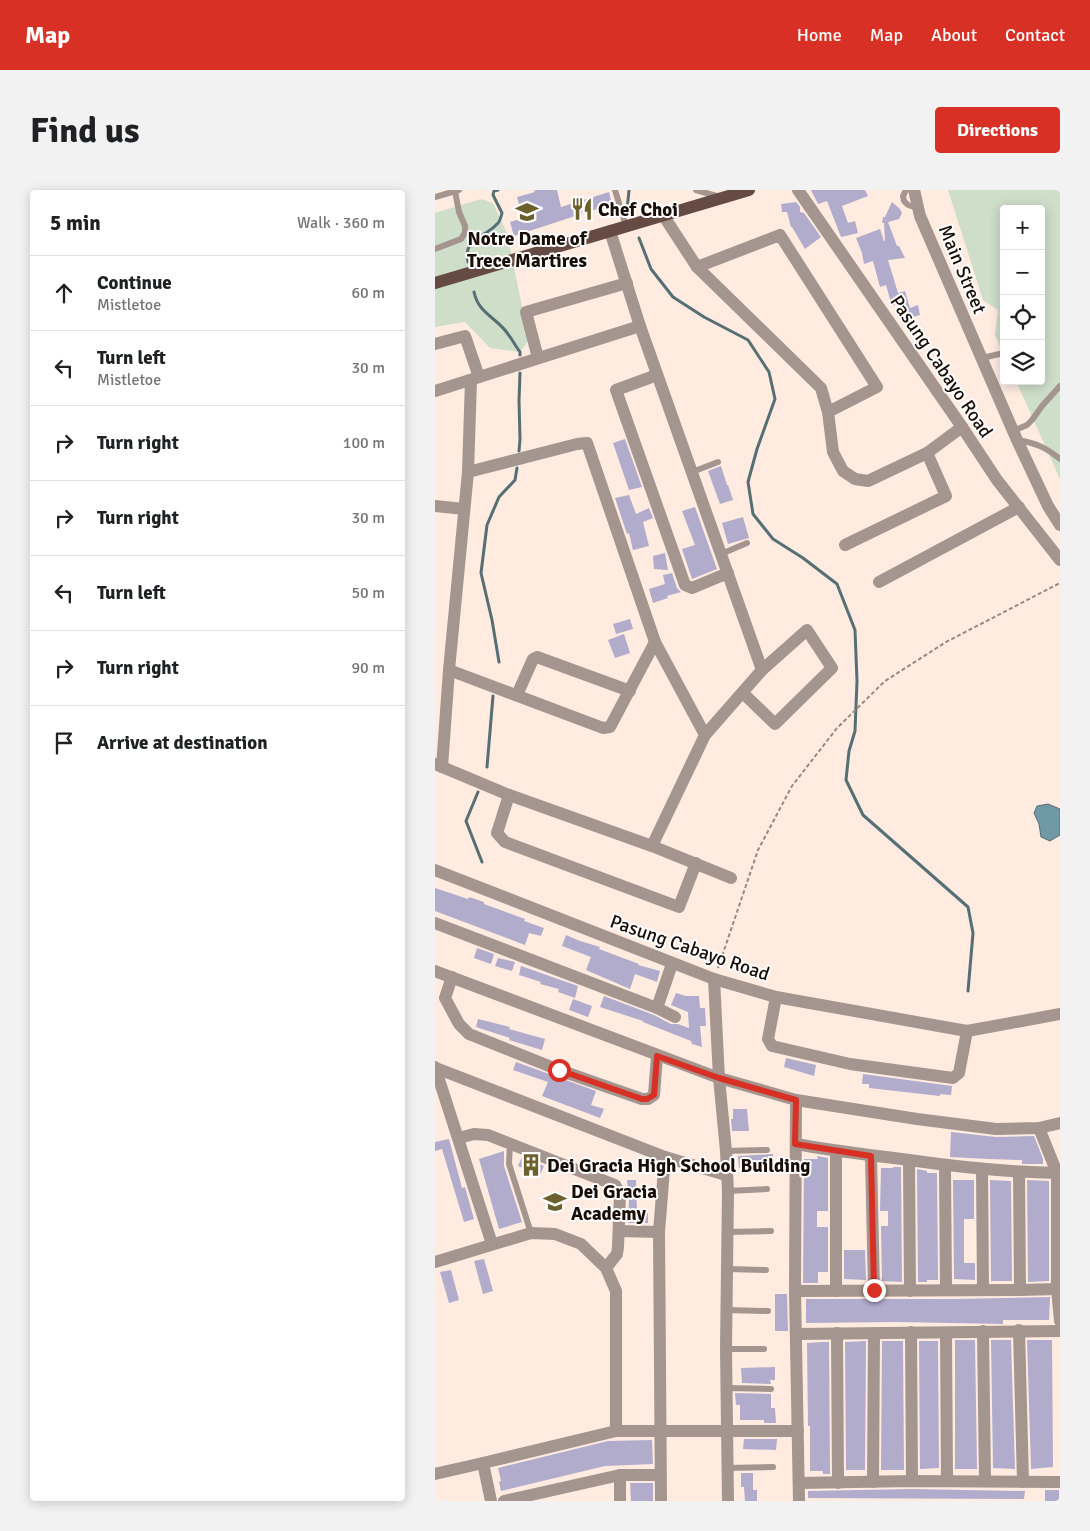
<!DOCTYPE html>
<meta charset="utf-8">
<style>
:root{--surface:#fff;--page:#f2f2f2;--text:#202124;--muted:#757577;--line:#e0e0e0;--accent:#d93025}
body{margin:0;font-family:Signika,sans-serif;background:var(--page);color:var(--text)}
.controls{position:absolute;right:15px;top:15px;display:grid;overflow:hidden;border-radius:5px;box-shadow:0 2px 12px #0003}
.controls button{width:45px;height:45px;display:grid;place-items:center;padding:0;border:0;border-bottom:1px solid var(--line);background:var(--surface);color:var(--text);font:25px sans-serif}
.stop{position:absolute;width:15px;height:15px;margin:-11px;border:4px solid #d93025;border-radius:50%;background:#fff}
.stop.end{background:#d93025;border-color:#fff;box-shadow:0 1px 5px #0008}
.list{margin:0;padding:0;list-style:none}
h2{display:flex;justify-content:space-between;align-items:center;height:65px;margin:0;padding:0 20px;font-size:21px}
h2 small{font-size:16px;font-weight:400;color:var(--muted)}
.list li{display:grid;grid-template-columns:32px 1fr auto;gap:15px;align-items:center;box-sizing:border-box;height:75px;padding:0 20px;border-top:1px solid var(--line)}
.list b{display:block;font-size:19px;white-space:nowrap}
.list p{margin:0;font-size:16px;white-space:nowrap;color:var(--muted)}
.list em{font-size:16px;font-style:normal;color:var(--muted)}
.icon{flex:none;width:28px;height:28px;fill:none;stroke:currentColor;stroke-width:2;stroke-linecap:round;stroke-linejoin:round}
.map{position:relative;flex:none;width:625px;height:1311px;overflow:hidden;border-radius:5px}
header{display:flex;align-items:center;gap:30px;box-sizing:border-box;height:70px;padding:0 25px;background:var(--accent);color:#fff}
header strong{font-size:24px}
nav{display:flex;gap:28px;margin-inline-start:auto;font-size:18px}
.intro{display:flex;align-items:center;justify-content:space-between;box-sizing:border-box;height:120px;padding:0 30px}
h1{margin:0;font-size:35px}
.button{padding:12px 22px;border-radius:5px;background:var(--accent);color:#fff;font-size:18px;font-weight:700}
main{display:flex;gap:30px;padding:0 30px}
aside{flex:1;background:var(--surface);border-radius:5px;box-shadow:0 2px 12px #0003}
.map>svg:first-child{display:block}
.green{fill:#cedec9}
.water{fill:#6f99a4;stroke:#556f75}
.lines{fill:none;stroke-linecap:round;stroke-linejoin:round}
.stream{stroke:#556f75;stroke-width:3}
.building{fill:#b1abcc}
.path{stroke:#998981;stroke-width:2;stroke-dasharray:4 2.5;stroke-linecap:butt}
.service{stroke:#a4958f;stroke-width:6}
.minor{stroke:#a4958f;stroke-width:12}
.tertiary{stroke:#a4958f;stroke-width:12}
.primary{stroke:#654b43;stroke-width:12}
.route{stroke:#d93025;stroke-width:6}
.labels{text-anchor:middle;stroke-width:4;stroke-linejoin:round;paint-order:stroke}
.poi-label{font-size:19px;font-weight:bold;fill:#180d07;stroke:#fdfdfd;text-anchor:start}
.street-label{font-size:19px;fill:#180d07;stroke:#fdfdfd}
</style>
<header>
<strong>Map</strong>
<nav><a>Home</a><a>Map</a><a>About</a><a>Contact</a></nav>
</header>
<div class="intro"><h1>Find us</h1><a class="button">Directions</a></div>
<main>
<aside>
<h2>5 min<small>Walk · 360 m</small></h2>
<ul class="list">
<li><svg class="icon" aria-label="ahead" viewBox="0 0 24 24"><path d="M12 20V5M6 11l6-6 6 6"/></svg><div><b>Continue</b><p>Mistletoe</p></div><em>60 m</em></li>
<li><svg class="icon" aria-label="left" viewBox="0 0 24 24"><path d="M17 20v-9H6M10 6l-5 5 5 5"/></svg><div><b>Turn left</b><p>Mistletoe</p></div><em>30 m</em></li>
<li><svg class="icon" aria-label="right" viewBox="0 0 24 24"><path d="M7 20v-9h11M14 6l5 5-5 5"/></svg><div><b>Turn right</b></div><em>100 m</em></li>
<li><svg class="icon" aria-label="right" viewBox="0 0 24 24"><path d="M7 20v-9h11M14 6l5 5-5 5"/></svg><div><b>Turn right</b></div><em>30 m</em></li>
<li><svg class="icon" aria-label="left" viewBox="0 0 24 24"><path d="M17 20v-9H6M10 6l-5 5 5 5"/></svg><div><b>Turn left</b></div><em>50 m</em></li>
<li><svg class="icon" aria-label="right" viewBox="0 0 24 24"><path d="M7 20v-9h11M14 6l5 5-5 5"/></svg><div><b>Turn right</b></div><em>90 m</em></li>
<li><svg class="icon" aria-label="arrive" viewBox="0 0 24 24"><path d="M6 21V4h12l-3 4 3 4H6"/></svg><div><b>Arrive at destination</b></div></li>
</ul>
</aside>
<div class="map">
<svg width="625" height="1311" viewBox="0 0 625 1311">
<rect width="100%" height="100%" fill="#ffebe0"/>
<g class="green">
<path d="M513,0H625V289L581,191H606V19H569V165L560,145L563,120L548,110Z"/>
<path d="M46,9L58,13L72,43L94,150L85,162L55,158L30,132L0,137V23Z"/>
</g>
<path class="water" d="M613,614L625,619V645L615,651L606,647L604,634L599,623L602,616Z"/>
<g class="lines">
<g class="stream">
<path d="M192,20L194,0"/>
<path d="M204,48L216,79L238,107L269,127L313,150L334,182L340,209L322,259L313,292L318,324L338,349L368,368L402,394L420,440L422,491L420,541L414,561L411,590L428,625L533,717L538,743L533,801"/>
<path d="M33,72C28,47 49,49 62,34C65,32 66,27 67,23L58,5L59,1L63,0"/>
<path d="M39,102C43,120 54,124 66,136C74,143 79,154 85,162V165"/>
<path d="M84,261L85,249L84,211L85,183"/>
<path d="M64,472L57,430L46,383L52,335L64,307L80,290L82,278"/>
<path d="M52,577L58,506"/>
<path d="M43,602L31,631L47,672"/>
</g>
</g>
<g class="building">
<path d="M99,0H122L126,17L174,2L177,14L79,46L75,32L88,28L82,7L100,2Z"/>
<path d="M376,0H430L433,6L407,16L413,33L420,31L423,43L406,47L392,11L383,14Z"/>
<path d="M361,12L365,17V22L369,23L386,47L370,59L357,37H356L352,22H347L346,14Z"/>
<path d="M457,12L465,19L467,23L464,29L453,32L462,56H464L470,68L453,70L463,103L470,101L475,118L483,115L485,125L468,130L464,114L457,116L451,95L445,97L438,71L429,74L427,63L421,48L445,39L449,51H450L449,33H447L448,27H450Z"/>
<path d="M190,249L207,297L194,300L178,253Z"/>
<path d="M286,276L292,295H293L298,310L285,314L273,281Z"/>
<path d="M194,305L201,324L214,318L218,328L208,332L214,356L198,360L194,343L192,344L180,308Z"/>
<path d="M260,317L282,379L257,389L247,359L260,355L247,321Z"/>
<path d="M308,327L314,348L293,354L287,333Z"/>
<path d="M230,363L233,380L219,379L218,366Z"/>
<path d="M237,383L242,398L246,402L232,406L233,408L218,413L214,399L230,394L228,385Z"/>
<path d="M195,429L198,439L181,444L178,434Z"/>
<path d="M189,444L195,463L180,468L173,450Z"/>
<path d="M0,698L33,709L34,707L49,712V714L90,729L89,731L109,738L106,746L94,743L90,755L0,721Z"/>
<path d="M131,745L145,751L165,757L164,759L204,774L203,775L225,781L222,792L200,784L195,799L151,780L156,767L127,756Z"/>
<path d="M42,758L59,764L56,774L39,768Z"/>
<path d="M63,768L80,772L77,781L60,776Z"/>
<path d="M86,776L143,796L140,808L123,802L124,799L105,794L106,792L84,785Z"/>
<path d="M241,803L251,806H264L265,818H270L271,836H265L267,857L257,854L256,851L208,832V831L165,817L169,806L219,825L236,834H243L254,838L253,822L236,815Z"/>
<path d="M138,809L157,816L153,827L134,820Z"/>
<path d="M43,829L75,837L74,839L110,849L107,860L74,850L75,848L41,837Z"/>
<path d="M351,868L381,875L379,886L349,877Z"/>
<path d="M81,872L161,901L156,915L169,919L165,928L107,906L113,892L78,880Z"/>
<path d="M428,884L517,896L516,905L505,904V906L434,898V894H427Z"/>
<path d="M298,919H312L314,941H297L296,929H298Z"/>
<path d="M516,942L561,947L599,946L608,969V974H587V970L554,969L515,967Z"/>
<path d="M14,949L27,998L30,997L39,1029L29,1032L7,959L0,961V952Z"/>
<path d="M69,961V976L87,1032L64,1039L44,969Z"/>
<path d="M338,964L339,977L304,978L303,966Z"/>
<path d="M382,966L393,968V1021H382V1037H393V1082H383V1093H368L369,969H383Z"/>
<path d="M87,967L109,976L105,985L83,976Z"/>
<path d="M458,977H466L467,1092L447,1091L446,1036H453V1021H445L446,978H458Z"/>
<path d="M482,979L492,981V983H502L503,1090H492V1092H483Z"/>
<path d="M192,990H201L202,1022L213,1023V1033H193L194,1010Z"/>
<path d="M518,990H539V1029H529V1073H540V1090L519,1089Z"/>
<path d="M555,990L576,991L577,1091H556Z"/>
<path d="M592,990L614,991V1091L593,1092Z"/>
<path d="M409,1060H430L431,1090L409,1089Z"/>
<path d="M49,1069L58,1101L48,1104L39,1071Z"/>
<path d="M16,1080L24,1110L14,1113L5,1082Z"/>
<path d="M340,1104H352L353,1141H340Z"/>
<path d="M615,1107L614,1130H568V1134L462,1132L371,1133V1109H518Z"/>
<path d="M520,1150H540L542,1279H520Z"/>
<path d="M556,1150H576L580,1279L558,1278Z"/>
<path d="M592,1150H617L618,1277L596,1279Z"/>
<path d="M431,1151L430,1280H411L410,1152Z"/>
<path d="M447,1151H468L469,1280H446Z"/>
<path d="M484,1151H503L504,1278L485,1279Z"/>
<path d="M387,1152H394L395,1284H388V1281H375V1236H373L372,1153Z"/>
<path d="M340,1177V1190H335L336,1194L307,1193L306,1178Z"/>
<path d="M300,1203L336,1204V1218H340L341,1233H329V1230H305V1215H301Z"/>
<path d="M309,1249H342L341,1260L308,1259Z"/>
<path d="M217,1250L218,1274L170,1276L66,1301L64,1292L66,1291L63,1278L173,1251Z"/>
<path d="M306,1283H318V1300H322V1311H310L309,1297H306Z"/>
<path d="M195,1293H218V1311H196Z"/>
<path d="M477,1299L590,1301L589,1309L373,1308V1301Z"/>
<rect x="610" y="1300" width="14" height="11"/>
</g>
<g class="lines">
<path class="path" d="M283,778L323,660L357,596L402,538L450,491L511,452L625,393"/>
<g class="service">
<path d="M180,0L191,36"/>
<path d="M261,0L285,7"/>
<path d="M471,0L468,6L469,11L473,15L483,18"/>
<path d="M0,7L24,0"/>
<path d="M0,59L26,49L30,43V36L24,22L20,1"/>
<path d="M547,168L569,163"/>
<path d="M578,241L592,235L597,230L607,216L625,196"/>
<path d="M582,250C601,253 610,257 625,269"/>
<path d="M257,282L283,272"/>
<path d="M286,364L312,353"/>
<path d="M75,953L74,974L96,1043"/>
<path d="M291,961L332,960"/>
<path d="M293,1001L332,999"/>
<path d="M293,1042L336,1041"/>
<path d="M292,1079L331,1080"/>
<path d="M291,1120L333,1121"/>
<path d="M291,1159H329"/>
<path d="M291,1198L336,1199"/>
<path d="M292,1278L338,1277"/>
</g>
<g class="minor">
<path d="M363,0L527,237L562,290L625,370"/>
<path d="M228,25L262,77"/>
<path d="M175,41L205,136L327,480"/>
<path d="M0,154L30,146L44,187"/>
<path d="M103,168L91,122L192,93"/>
<path d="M222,185L181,200L250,395L257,398L293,383"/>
<path d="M0,201L205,136"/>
<path d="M393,222L442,197L345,45L262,77L386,198L393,222L398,262L408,281L420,289L433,291L492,263L527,237"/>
<path d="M33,282L142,254L152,253L220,452L270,545"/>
<path d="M0,316L29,319"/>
<path d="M410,355L511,306L492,263"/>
<path d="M444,392L584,317"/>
<path d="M14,480L168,538L175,537L220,452"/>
<path d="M82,505L98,469L102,467L195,501"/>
<path d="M0,574L74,605L217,656L296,688"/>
<path d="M7,577L14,480L33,282L36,190"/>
<path d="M74,605L62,643L70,652L244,717L261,673"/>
<path d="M217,656L270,545L327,480L372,440L397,478L340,534L308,503"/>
<path d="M0,680L279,789L341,807L532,841L625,824"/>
<path d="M0,733L222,818L240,827"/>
<path d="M0,781L284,888L361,910L482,929L561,939L604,938L625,933"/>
<path d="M17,787L10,808L24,834L34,844L124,880L207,909H213L219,905L222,866"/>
<path d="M279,789L284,888L291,961L293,1001L291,1159L293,1311"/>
<path d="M341,807L333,849L337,856L415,874L518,888L524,883L532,841"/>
<path d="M222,818L237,774"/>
<path d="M0,877L57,1054"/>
<path d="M1,878L230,967L291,985"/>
<path d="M361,910L360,1101L364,1311"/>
<path d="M604,938L622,983V1099L625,1131"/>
<path d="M24,948L39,944L53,945L180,995L185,1003L183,1057L182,1064L171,1078"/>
<path d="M361,954C398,961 436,965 474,970C523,977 572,982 622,983"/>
<path d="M401,961V1101"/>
<path d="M436,966L439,1100"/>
<path d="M474,970L475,1101"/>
<path d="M510,976L511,1100"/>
<path d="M547,979L548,1100"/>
<path d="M584,982L585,1100"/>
<path d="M184,1041L224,1042"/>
<path d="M0,1072L96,1043L120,1044L146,1054L171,1078L181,1101V1241"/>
<path d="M360,1101L585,1100L622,1099"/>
<path d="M584,1140L588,1292"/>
<path d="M548,1141L550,1291"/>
<path d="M476,1142L477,1291"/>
<path d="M402,1143L403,1293"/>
<path d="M511,1143L512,1291"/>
<path d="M361,1144L625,1141"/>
<path d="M0,1284L48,1273"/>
<path d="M185,1285V1311"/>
<path d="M438,1292L439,1143"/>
<path d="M364,1293L477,1291L625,1292"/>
<path d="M56,1311L48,1273L181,1241H363"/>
<path d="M69,1311L185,1285H225"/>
<path d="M226,1311L224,1042L230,967"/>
</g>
<path class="tertiary" d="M479,0L485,26L582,250L613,316L625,335"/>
<path class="primary" d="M0,93L314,0"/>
</g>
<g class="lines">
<path class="route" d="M124,880L207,909H212L219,905L222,866L284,888L361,910L360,954L436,966L439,1100"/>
</g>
<defs>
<symbol id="restaurant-bare" viewBox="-9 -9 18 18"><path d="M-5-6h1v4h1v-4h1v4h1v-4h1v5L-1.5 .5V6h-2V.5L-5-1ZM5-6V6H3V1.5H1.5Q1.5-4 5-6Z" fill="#6c612d" stroke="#fdfdfd" stroke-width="2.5" paint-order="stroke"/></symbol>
<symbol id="school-bare" viewBox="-9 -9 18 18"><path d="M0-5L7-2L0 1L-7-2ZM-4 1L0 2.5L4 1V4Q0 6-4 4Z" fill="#6c612d" stroke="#fdfdfd" stroke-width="2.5" paint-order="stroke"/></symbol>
<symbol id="building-bare" viewBox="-9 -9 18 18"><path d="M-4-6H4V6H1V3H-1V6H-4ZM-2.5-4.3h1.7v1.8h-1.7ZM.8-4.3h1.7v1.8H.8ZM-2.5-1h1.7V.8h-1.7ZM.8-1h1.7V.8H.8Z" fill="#6c612d" stroke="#fdfdfd" stroke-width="2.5" paint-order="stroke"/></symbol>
</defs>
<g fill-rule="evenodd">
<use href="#restaurant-bare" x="131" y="3" width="32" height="32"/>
<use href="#school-bare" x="76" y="6" width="32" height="32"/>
<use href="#building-bare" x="80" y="959" width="32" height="32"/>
<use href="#school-bare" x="104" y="996" width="32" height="32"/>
</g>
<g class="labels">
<g class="poi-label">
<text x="163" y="26">Chef Choi</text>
<text x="92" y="55" text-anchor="middle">Notre Dame of<tspan x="92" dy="22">Trece Martires</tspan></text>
<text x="112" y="982">Dei Gracia High School Building</text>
<text x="136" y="1008">Dei Gracia<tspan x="136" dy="22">Academy</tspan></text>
</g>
<g class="street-label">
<text transform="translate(528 79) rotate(67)" y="7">Main Street</text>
<text transform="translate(507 176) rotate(56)" y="7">Pasung Cabayo Road</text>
<text transform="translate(255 757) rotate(19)" y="7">Pasung Cabayo Road</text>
</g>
</g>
</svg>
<div class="controls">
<button>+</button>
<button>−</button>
<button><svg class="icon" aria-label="locate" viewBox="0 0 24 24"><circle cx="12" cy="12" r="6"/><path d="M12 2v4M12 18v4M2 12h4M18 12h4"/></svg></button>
<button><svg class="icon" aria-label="layers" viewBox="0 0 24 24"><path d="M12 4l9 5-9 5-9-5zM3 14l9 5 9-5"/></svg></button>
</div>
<div class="stop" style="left:124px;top:880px"></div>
<div class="stop end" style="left:439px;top:1100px"></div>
</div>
</main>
